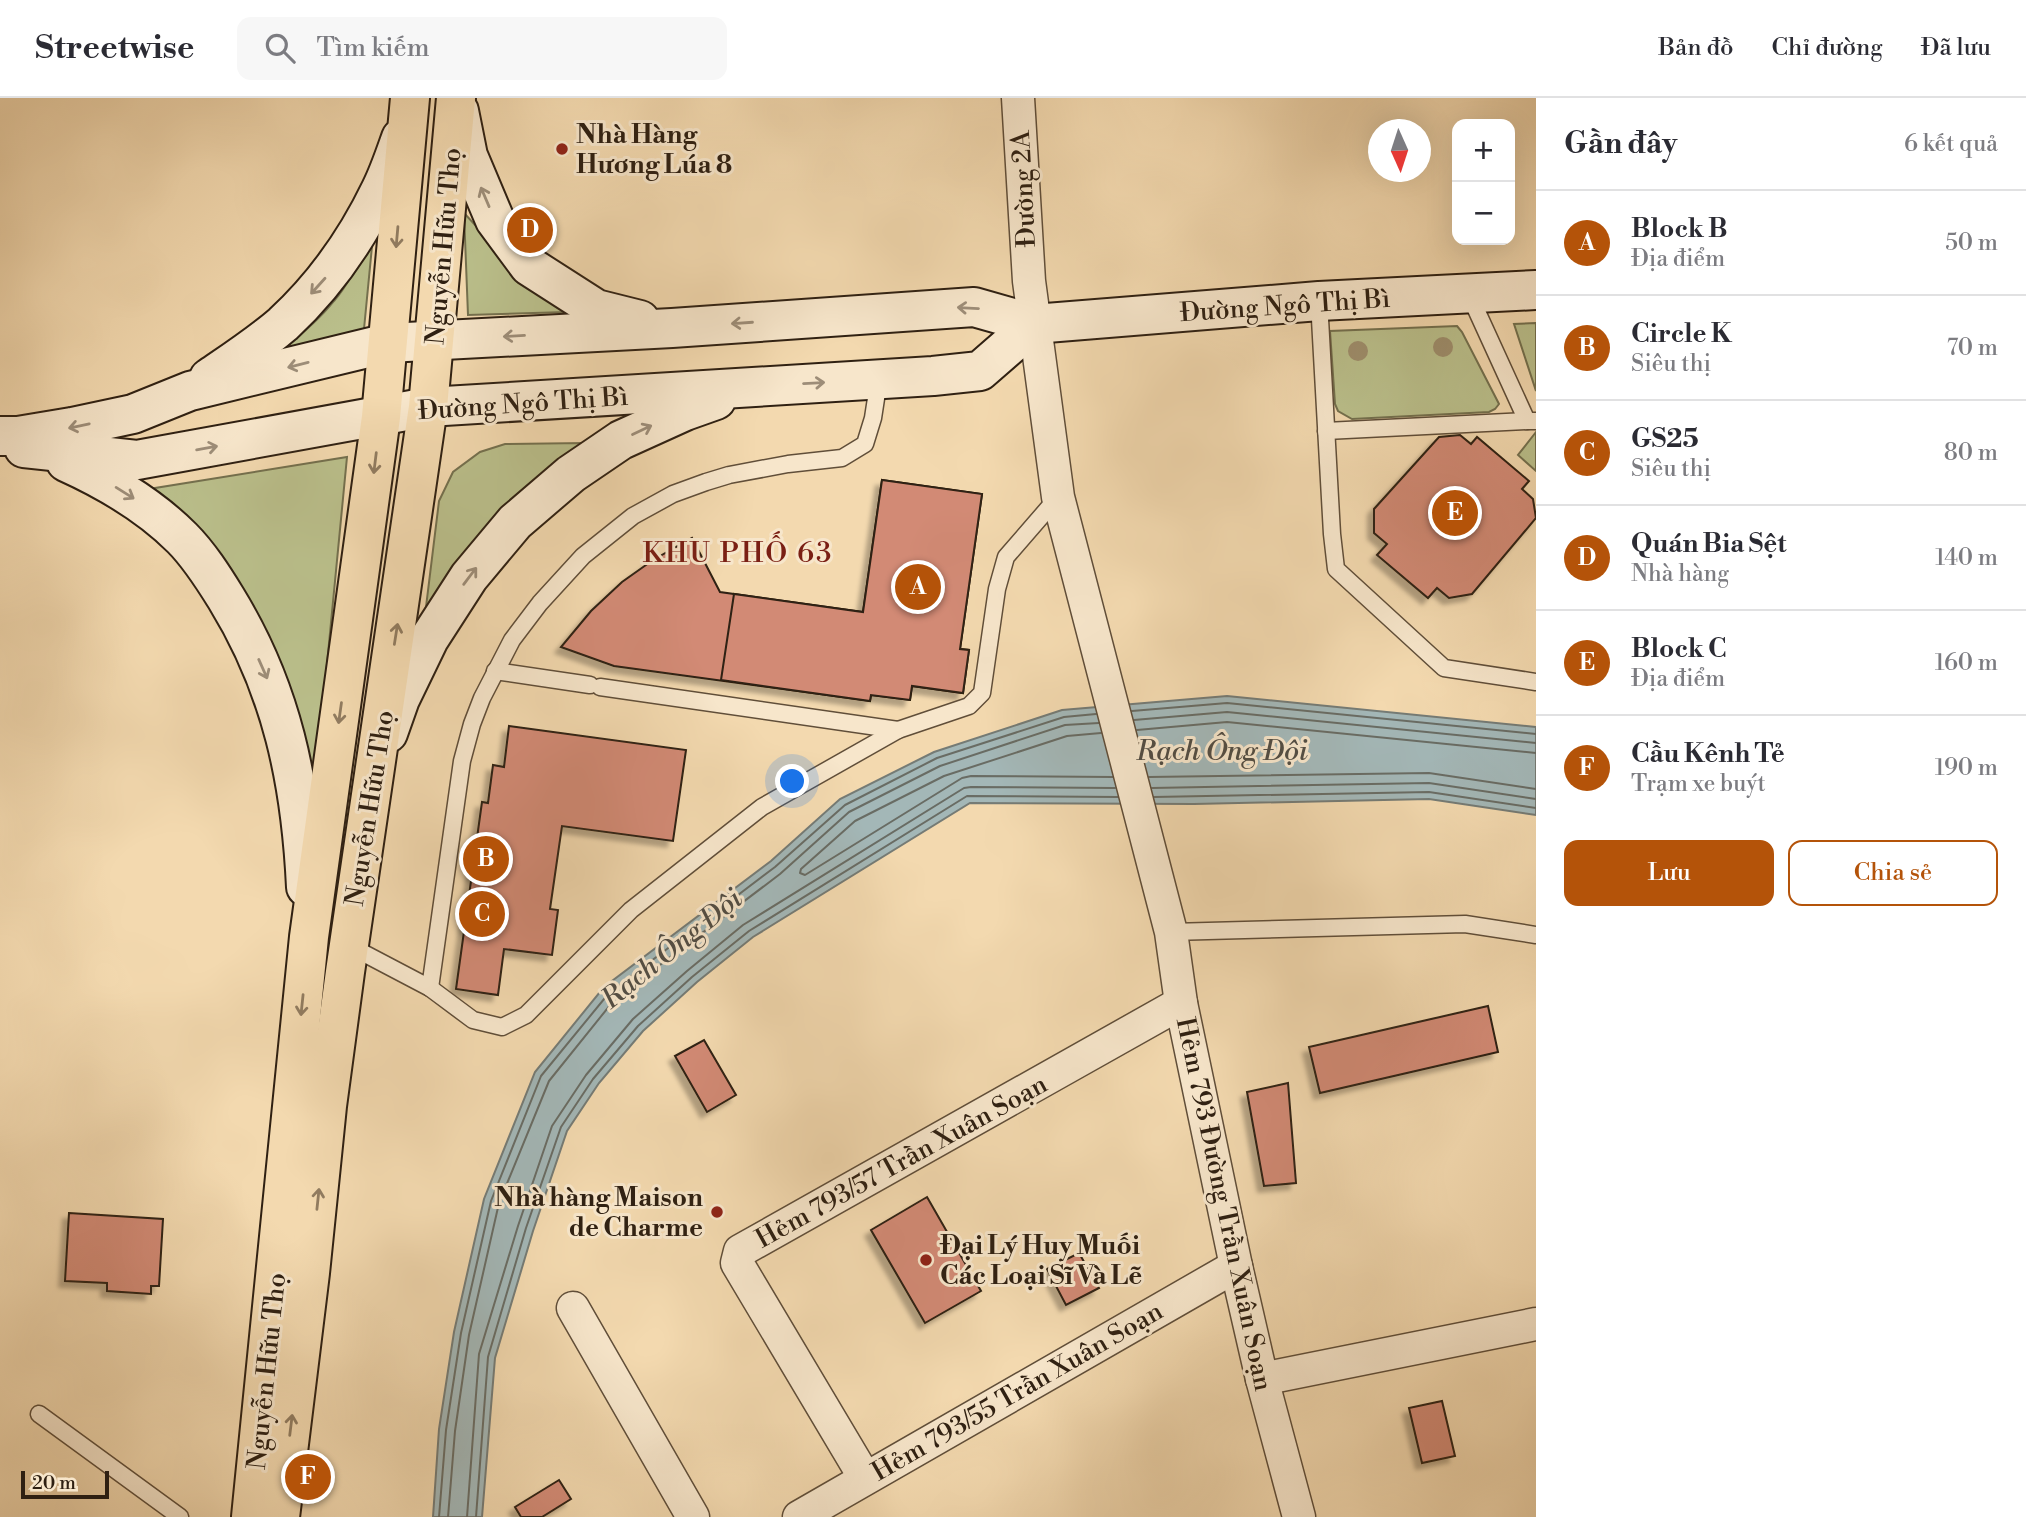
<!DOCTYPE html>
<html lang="vi">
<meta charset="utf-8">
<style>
:root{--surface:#fff;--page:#f7f7f7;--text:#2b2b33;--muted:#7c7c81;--line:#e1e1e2;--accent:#b45309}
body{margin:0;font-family:"Libre Bodoni",serif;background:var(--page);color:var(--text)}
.controls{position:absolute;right:21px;top:21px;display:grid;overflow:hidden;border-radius:14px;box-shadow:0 7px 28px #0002}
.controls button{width:63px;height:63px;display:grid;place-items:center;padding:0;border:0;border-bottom:2px solid var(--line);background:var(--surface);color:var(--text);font:35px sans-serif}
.compass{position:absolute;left:1368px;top:21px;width:63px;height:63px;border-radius:50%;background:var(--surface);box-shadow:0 7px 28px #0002;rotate:177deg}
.scale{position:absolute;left:21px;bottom:18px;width:88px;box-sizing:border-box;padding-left:7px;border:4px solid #2f2012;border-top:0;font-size:19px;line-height:24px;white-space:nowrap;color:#2f2012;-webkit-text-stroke:5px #f7e6cb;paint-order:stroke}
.you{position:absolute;left:793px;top:684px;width:24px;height:24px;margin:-18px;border:5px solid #fff;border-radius:50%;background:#1a73e8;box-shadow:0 0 0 10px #1a73e833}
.badge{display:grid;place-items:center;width:46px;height:46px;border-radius:50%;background:var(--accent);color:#fff;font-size:23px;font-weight:700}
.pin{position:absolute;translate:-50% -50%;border:4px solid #fff;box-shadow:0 2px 7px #0006}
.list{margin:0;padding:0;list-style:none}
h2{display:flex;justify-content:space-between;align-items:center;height:91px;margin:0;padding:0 28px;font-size:30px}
h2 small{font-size:23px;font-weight:400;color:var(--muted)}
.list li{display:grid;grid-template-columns:46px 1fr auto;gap:21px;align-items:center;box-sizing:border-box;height:105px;padding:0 28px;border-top:2px solid var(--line)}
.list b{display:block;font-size:26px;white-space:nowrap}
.list p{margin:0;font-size:23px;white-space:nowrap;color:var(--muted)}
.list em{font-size:23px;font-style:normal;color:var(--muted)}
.actions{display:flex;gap:14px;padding:21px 28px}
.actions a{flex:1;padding:16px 0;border:2px solid var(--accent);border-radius:14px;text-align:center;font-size:24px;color:var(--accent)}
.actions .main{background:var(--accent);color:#fff}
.icon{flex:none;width:38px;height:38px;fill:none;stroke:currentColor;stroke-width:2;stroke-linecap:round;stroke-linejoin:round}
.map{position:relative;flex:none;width:1536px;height:1419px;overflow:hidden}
header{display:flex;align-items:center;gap:42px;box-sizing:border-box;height:98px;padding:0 35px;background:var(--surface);border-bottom:2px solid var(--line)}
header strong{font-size:33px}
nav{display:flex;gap:38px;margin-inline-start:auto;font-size:24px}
.search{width:490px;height:63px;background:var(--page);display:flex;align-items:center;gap:18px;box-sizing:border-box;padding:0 24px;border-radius:14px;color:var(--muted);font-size:26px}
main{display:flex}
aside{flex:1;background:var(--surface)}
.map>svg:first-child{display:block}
.green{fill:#babf8b;stroke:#74704e;stroke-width:2}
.water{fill:#a3b7b7;stroke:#757b75;stroke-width:2}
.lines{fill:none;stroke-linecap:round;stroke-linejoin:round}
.shore{stroke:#696c64;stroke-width:2}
.building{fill:#d28a74;stroke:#2f2012;stroke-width:2;filter:url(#shadow)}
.lane-casing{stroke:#604e39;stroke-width:19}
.street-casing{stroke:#604e39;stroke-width:35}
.secondary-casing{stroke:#2f2012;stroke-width:42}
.primary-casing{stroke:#2f2012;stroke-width:42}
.lane{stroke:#f7e6cb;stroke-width:16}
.street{stroke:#f7e6cb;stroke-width:32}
.secondary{stroke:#f7e6cb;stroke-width:38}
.primary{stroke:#f3d9af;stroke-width:38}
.tree{fill:#9e8e6c}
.oneway{stroke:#9d8d78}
.oneway2{stroke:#917c60}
.poi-dot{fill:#8f2418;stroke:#f7e6cb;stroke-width:2.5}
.labels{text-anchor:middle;stroke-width:6;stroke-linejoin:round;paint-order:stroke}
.poi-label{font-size:26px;font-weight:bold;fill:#2f2012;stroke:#f7e6cb;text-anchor:start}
.street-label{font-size:26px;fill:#2f2012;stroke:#f7e6cb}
.neighbourhood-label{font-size:28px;letter-spacing:2px;fill:#7a1f14;stroke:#f7e6cb}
.water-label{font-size:28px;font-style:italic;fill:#524d44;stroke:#f7e6cb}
</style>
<header>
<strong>Streetwise</strong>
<div class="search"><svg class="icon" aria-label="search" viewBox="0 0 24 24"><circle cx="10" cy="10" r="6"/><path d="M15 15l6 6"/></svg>Tìm kiếm</div>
<nav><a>Bản đồ</a><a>Chỉ đường</a><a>Đã lưu</a></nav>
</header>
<main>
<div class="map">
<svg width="1536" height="1419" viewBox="0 0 1536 1419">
<defs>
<filter id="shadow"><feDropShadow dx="-6" dy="6" stdDeviation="2" flood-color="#0004"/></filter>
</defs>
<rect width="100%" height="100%" fill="#f3d9af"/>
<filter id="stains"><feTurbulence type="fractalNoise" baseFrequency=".00286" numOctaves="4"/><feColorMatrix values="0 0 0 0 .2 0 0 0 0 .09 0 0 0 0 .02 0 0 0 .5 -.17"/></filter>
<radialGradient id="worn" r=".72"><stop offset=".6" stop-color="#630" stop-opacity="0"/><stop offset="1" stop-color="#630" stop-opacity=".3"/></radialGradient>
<g class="green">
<path d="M464,115L517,172L567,214L468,217Z"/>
<path d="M373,138L364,231L282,252C301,237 319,222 334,203C350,184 361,160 373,138Z"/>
<path d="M1536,225V293L1514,226Z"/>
<path d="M1457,228L1462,234L1499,306L1495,311L1489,314L1352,321L1338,313L1335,306L1330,233Z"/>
<path d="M1536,334V373L1518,357Z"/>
<path d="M584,345L469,453L426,509L439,403L453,374L480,354L505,346Z"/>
<path d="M347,359L318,659L316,666L311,669L298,616L268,536L208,449L149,391Z"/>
</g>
<path class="water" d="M1227,598L1536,629V717L1429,701L1194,706L970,705L753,839L697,884L643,933L599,985L567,1033L533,1133L495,1260L482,1419H433L439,1331L454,1234L484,1101L535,974L604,889L771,763L840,701L934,654L1062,612Z"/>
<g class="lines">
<g class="shore">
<path d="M1132,613L1227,605L1536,636"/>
<path d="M1134,622L1227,614L1536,645"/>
<path d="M1137,632L1227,624L1536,655"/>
<path d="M1101,635L1067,638L944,678L855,723L801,771L800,775L805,777L962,680L971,678L1113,679"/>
<path d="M1149,679L1429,675L1536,691"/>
<path d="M1152,690L1429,685L1536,701"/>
<path d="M1154,699L1429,694L1536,710"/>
<path d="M439,1419L446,1332L461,1235L491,1103L541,978L609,895L775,769L845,707L937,660L1064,619L1096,616"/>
<path d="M448,1419L455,1333L469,1237L499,1105L549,983L615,901L780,776L849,714L940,668L1065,627L1099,625"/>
<path d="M467,1419L479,1256L518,1128L552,1028L586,977L633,921L687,873L743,827L964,690L971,689L1115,690"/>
<path d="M476,1419L488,1259L526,1130L561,1029L593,981L638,928L692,879L749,833L967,698L1118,699"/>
</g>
</g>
<g class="building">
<path d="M1460,337L1471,346L1477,339L1529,383L1522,391L1533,401L1536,420L1472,496L1449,500L1437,490L1428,500L1377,457L1387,446L1374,435V411L1439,339Z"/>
<path d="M882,382L982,396L960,551L969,552L963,595L912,588L910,602L871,597L870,603L614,568L561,549L591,513L622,484L653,462L692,440L720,494L863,514Z"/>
<path d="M882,382L982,396L960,551L969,552L963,595L912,588L910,602L871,597L870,603L721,582L734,496L863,514Z"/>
<path d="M509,628L686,652L673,743L562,728L550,811L558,812L552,857L504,851L498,897L456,891L482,704L488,705L493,667L504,669Z"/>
<path d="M1488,908L1498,954L1320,995L1309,949Z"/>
<path d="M704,942L736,997L707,1014L675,958Z"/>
<path d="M1288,985L1296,1085L1264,1088L1247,994Z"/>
<path d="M927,1099L981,1193L925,1225L871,1132Z"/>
<path d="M69,1115L163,1121L159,1188H151V1196L107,1193V1185L65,1183Z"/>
<path d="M1079,1155L1099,1190L1066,1207L1047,1171Z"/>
<path d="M1442,1303L1455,1358L1422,1365L1409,1310Z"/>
<path d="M559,1382L571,1401L542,1419H521L515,1409Z"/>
</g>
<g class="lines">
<defs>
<g id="lane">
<path d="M1469,196L1527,323H1535"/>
<path d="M1319,203L1332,436L1336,471L1444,570L1536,584"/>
<path d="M1326,333L1527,323"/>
<path d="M495,573L590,587"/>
<path d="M600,589L898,632"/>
<path d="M1171,834L1465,826L1536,837"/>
<path d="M350,848L430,890L462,663L472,626L482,600L512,542L540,505L583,458L633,418L673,396L706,384L729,377L788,366L842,360L865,346L873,320L879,281"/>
<path d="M430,890L473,922L502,929L526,917L631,812L762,709L898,632L969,608L982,595L997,491L1006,459L1058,399"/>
<path d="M39,1316L180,1419"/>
</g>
<g id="street">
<path d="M1018,0L1029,183L1058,399L1171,834L1181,905L1236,1168L1262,1281L1299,1419"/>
<path d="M573,1210L693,1419"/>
<path d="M1262,1281L1536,1226"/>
<path d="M865,1380L737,1165L740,1153L1181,905"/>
<path d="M799,1419L1236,1168"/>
</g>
<g id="secondary">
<path d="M459,13L468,58L495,122L529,168L596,211L640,222"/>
<path d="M209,280C234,263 260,246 283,226C324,188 357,141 381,91C389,75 395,57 401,40"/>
<path d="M0,338H18L72,329L133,316L190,293L388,245L672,230L974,209L1034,226L1319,203L1536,192"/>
<path d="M24,350L137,362L428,309L933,278L980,273L1034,226"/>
<path d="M66,364C108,383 149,407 182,440C199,457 213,479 226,500C282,591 301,684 306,789"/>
<path d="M388,635L400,601L429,541L469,479L515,424L571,376L621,342L685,313L716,302"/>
</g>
<g id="primary">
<path d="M251,1419L309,839L381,319L410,0"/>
<path d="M280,1419L310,1175L327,1008L345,874L428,309L456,0"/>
</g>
</defs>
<use href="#lane" class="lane-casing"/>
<use href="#street" class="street-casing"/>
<use href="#secondary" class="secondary-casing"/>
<use href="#primary" class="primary-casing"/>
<use href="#lane" class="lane"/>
<use href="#street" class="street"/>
<use href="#secondary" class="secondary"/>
<use href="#primary" class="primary"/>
</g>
<g class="tree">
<circle cx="1443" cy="249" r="10"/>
<circle cx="1358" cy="253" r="10"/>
</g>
<defs><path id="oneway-shaft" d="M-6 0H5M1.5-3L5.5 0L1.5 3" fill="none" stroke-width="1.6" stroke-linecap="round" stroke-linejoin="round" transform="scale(1.75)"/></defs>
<g class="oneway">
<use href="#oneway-shaft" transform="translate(485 99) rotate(-113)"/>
<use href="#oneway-shaft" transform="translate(318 188) rotate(132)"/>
<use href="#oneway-shaft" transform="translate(968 210) rotate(-177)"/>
<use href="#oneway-shaft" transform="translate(742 225) rotate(176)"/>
<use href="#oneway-shaft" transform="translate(514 238) rotate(177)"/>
<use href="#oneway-shaft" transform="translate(298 267) rotate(166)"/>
<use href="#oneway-shaft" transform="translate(814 285) rotate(-3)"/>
<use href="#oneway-shaft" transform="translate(79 328) rotate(168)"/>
<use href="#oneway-shaft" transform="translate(642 332) rotate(-25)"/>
<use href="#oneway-shaft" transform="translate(207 350) rotate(-10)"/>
<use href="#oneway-shaft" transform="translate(125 395) rotate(32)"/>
<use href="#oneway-shaft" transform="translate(470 478) rotate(-53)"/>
<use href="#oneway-shaft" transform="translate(263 571) rotate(66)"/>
</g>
<g class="oneway2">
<use href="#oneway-shaft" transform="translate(397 139) rotate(95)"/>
<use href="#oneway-shaft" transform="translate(375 365) rotate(97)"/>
<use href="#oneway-shaft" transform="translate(396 536) rotate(-81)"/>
<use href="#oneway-shaft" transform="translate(340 615) rotate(98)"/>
<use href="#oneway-shaft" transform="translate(302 907) rotate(96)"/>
<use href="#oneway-shaft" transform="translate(318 1101) rotate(-84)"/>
<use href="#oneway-shaft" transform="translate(291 1327) rotate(-83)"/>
</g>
<g class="poi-dot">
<circle cx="562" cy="51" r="7"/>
<circle cx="717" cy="1114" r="7"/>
<circle cx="926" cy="1162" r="7"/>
</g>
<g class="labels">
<g class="poi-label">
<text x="576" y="45">Nhà Hàng<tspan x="576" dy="30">Hương Lúa 8</tspan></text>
<text x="703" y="1108" text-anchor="end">Nhà hàng Maison<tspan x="703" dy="30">de Charme</tspan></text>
<text x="940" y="1156">Đại Lý Huy Muối<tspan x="940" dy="30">Các Loại Sĩ Và Lẽ</tspan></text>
</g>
<g class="street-label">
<text transform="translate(1023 91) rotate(-93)" y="9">Đường 2A</text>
<text transform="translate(443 148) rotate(-85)" y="9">Nguyễn Hữu Thọ</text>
<text transform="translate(1285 207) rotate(-4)" y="9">Đường Ngô Thị Bì</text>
<text transform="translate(523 305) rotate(-4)" y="9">Đường Ngô Thị Bì</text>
<text transform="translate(369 710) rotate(-81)" y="9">Nguyễn Hữu Thọ</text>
<text transform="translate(901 1063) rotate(-29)" y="9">Hẻm 793/57 Trần Xuân Soạn</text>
<text transform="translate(1225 1106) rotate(78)" y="9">Hẻm 793 Đường Trần Xuân Soạn</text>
<text transform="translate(266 1273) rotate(-84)" y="9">Nguyễn Hữu Thọ</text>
<text transform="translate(1017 1293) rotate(-30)" y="9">Hẻm 793/55 Trần Xuân Soạn</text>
</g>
<g class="neighbourhood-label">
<text x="738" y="464">KHU PHỐ 63</text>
</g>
<g class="water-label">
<text x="1222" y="662">Rạch Ông Đội</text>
<text transform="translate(671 850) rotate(-39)" y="10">Rạch Ông Đội</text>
</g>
</g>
<rect width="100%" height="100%" filter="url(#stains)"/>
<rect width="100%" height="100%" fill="url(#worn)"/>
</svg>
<div class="controls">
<button>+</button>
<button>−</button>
</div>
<svg class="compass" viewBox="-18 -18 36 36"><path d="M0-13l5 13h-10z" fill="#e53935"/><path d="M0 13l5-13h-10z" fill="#7c7c81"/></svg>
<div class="scale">20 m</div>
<div class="you"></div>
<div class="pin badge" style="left:918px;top:489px">A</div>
<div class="pin badge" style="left:486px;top:761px">B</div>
<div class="pin badge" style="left:482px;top:816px">C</div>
<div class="pin badge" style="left:530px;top:132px">D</div>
<div class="pin badge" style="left:1455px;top:415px">E</div>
<div class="pin badge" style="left:308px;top:1379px">F</div>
</div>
<aside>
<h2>Gần đây<small>6 kết quả</small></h2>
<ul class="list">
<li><span class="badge">A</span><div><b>Block B</b><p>Địa điểm</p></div><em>50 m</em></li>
<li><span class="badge">B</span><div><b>Circle K</b><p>Siêu thị</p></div><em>70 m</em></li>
<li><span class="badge">C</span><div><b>GS25</b><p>Siêu thị</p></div><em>80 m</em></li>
<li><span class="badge">D</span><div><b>Quán Bia Sệt</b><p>Nhà hàng</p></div><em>140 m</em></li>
<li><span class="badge">E</span><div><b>Block C</b><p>Địa điểm</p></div><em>160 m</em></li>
<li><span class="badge">F</span><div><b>Cầu Kênh Tẻ</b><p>Trạm xe buýt</p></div><em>190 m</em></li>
</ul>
<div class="actions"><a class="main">Lưu</a><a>Chia sẻ</a></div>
</aside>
</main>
